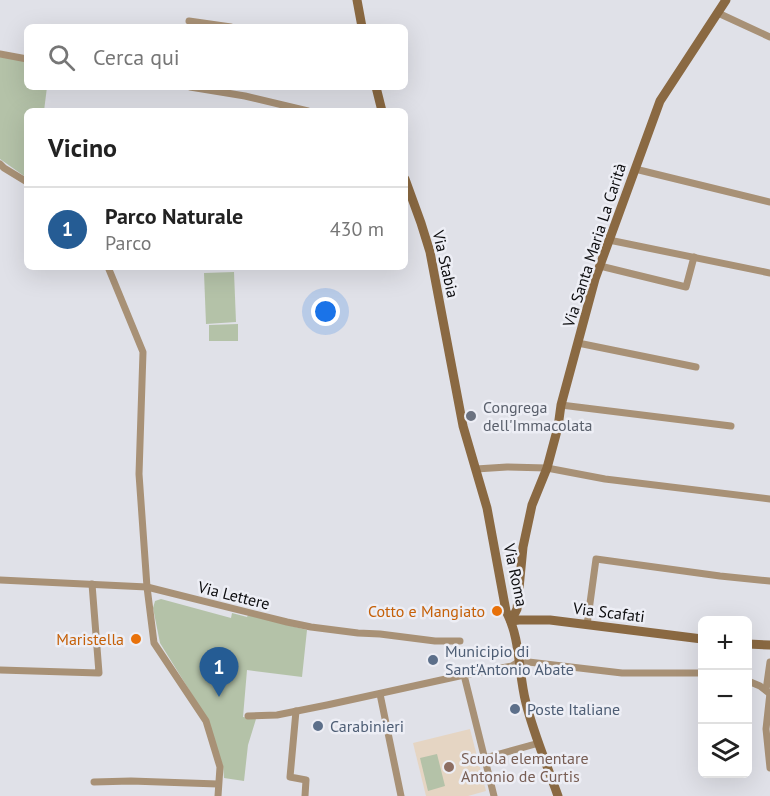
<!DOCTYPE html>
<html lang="it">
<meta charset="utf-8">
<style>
:root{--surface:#fff;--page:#f2f2f2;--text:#222;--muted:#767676;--line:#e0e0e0;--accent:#255c94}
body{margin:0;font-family:"PT Sans",sans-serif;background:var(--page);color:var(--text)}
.controls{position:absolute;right:18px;bottom:18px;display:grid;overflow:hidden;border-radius:9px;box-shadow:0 6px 24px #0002}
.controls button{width:54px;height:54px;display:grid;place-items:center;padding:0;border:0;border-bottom:2px solid var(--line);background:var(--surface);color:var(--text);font:30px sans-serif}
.you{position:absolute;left:326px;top:312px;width:21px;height:21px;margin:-15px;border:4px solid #fff;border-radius:50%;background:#1a73e8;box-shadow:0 0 0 9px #1a73e833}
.badge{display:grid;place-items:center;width:39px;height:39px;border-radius:50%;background:var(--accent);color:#fff;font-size:20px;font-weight:700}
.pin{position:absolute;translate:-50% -50px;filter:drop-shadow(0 2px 3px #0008)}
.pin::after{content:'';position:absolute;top:32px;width:21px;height:18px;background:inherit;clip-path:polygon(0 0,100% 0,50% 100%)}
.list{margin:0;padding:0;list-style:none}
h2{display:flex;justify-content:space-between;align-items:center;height:78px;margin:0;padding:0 24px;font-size:26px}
h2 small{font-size:20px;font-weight:400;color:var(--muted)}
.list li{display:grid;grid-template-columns:39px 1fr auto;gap:18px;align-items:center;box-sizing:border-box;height:84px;padding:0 24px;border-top:2px solid var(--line)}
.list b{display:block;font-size:22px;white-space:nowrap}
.list p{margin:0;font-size:20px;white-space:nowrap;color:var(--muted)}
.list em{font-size:20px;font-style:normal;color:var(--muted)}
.icon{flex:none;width:33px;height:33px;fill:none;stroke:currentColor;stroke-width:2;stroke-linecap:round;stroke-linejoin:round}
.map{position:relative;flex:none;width:770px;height:796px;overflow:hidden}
.search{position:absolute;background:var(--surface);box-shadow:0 6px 24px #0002;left:24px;top:24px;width:384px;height:66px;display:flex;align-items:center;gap:15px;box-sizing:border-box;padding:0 21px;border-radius:9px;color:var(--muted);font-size:22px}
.panel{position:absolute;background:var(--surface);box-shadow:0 6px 24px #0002;left:24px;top:108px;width:384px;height:162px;border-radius:9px}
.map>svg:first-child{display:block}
.education{fill:#e5d5c3}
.green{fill:#b4c2a8}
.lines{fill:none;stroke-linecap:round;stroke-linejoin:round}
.street{stroke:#a89176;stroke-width:7}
.secondary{stroke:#8a6942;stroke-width:9}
.worship-dot{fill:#6b7280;stroke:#edeef5;stroke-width:2}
.food-dot{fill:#e8710a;stroke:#edeef5;stroke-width:2}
.service-dot{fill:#5c6f8a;stroke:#edeef5;stroke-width:2}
.education-dot{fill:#8d6e63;stroke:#edeef5;stroke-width:2}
.labels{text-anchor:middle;stroke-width:5;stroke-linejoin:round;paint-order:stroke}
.street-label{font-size:16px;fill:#0c0c0e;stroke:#edeef5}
.worship-label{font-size:16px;fill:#5b616d;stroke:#edeef5;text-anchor:start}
.food-label{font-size:16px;fill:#c56008;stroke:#edeef5;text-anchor:end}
.service-label{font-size:16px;fill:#4e5e75;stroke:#edeef5;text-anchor:start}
.education-label{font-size:16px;fill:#785e54;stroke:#edeef5;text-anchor:start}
</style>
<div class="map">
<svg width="770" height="796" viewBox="0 0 770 796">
<rect width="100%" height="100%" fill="#e0e1e8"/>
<path class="education" d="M470,729L486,791L468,796H426L413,743Z"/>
<g class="green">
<path d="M0,56L27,61V87H47L44,111H27V178L0,159Z"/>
<path d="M234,272L236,322L206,324L204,273Z"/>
<path d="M238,324V341H209V325Z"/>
<path d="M161,599L231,618L232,613L247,617L248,615L307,630L302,677L247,670L243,717L256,719L248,745L244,781L224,778L223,766L206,717L160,643L153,608L155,601Z"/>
<path d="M437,754L445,786L428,791L420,758Z"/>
</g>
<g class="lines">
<g class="street">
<path d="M718,13L770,37"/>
<path d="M189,21L231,27"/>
<path d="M0,54L27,59"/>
<path d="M190,87L245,96L308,111"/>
<path d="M0,164L4,168L27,182"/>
<path d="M635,169L770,202"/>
<path d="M609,240L770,273"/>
<path d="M600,266L686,287L694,257"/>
<path d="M108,267L143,352L139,474L147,587L154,643L206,721L220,767L218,796"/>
<path d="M578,343L696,367"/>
<path d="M561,405L731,426"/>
<path d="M476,469L507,467L547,468L605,479L770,499"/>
<path d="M0,580L147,587L287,622L311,627L358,633L380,634L435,641H460"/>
<path d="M587,625L596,559L720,576L770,581"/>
<path d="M0,670L99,673L92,584"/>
<path d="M464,675L494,796"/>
<path d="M748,681L760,686L769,693"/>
<path d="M766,690L770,662"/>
<path d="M770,693L766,729L770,768"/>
<path d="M380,694L401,796"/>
<path d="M296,711L290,777L306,780L305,796"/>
<path d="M248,716L277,715L327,705L464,675L512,666L520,661L622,673H702"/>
<path d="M485,758L539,743"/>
<path d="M94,782L131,781L218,784"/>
</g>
<g class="secondary">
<path d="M357,0L362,27"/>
<path d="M376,87L382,111"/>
<path d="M405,179L421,223L430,252L463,426L487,508L506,611C521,639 518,673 526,703C534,735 547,765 558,796"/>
<path d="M511,621L517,609L523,547L532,505L547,468L558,427L561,405L595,279L660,101L726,0"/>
<path d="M511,621L519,620H550L702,639"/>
<path d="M748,644L770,645"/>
</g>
</g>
<circle class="worship-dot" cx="471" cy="416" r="6"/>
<g class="food-dot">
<circle cx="497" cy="611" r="6"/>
<circle cx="136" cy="639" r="6"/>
</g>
<g class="service-dot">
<circle cx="433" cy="660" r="6"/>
<circle cx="515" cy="709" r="6"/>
<circle cx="318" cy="726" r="6"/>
</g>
<circle class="education-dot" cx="449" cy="767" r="6"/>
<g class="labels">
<g class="street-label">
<text transform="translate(594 245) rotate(-72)" y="6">Via Santa Maria La Carità</text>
<text transform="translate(446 264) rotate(77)" y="6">Via Stabia</text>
<text transform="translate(516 575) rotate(78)" y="6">Via Roma</text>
<text transform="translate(234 595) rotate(14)" y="6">Via Lettere</text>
<text transform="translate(609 612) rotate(7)" y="6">Via Scafati</text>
</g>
<g class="worship-label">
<text x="483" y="413">Congrega<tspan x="483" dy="18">dell'Immacolata</tspan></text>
</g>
<g class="food-label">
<text x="485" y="617">Cotto e Mangiato</text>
<text x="124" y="645">Maristella</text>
</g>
<g class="service-label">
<text x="445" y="657">Municipio di<tspan x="445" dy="18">Sant'Antonio Abate</tspan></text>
<text x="527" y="715">Poste Italiane</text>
<text x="330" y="732">Carabinieri</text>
</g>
<g class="education-label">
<text x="461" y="764">Scuola elementare<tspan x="461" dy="18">Antonio de Curtis</tspan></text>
</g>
</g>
</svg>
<div class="controls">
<button>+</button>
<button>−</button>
<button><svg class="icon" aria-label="layers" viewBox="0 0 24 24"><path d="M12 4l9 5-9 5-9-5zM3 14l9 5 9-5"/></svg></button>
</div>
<div class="you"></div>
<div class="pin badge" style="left:219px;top:697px">1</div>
<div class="search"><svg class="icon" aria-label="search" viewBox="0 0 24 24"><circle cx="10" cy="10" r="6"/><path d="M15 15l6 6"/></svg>Cerca qui</div>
<section class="panel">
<h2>Vicino<small></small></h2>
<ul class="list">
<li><span class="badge">1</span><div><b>Parco Naturale</b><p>Parco</p></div><em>430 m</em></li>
</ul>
</section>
</div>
